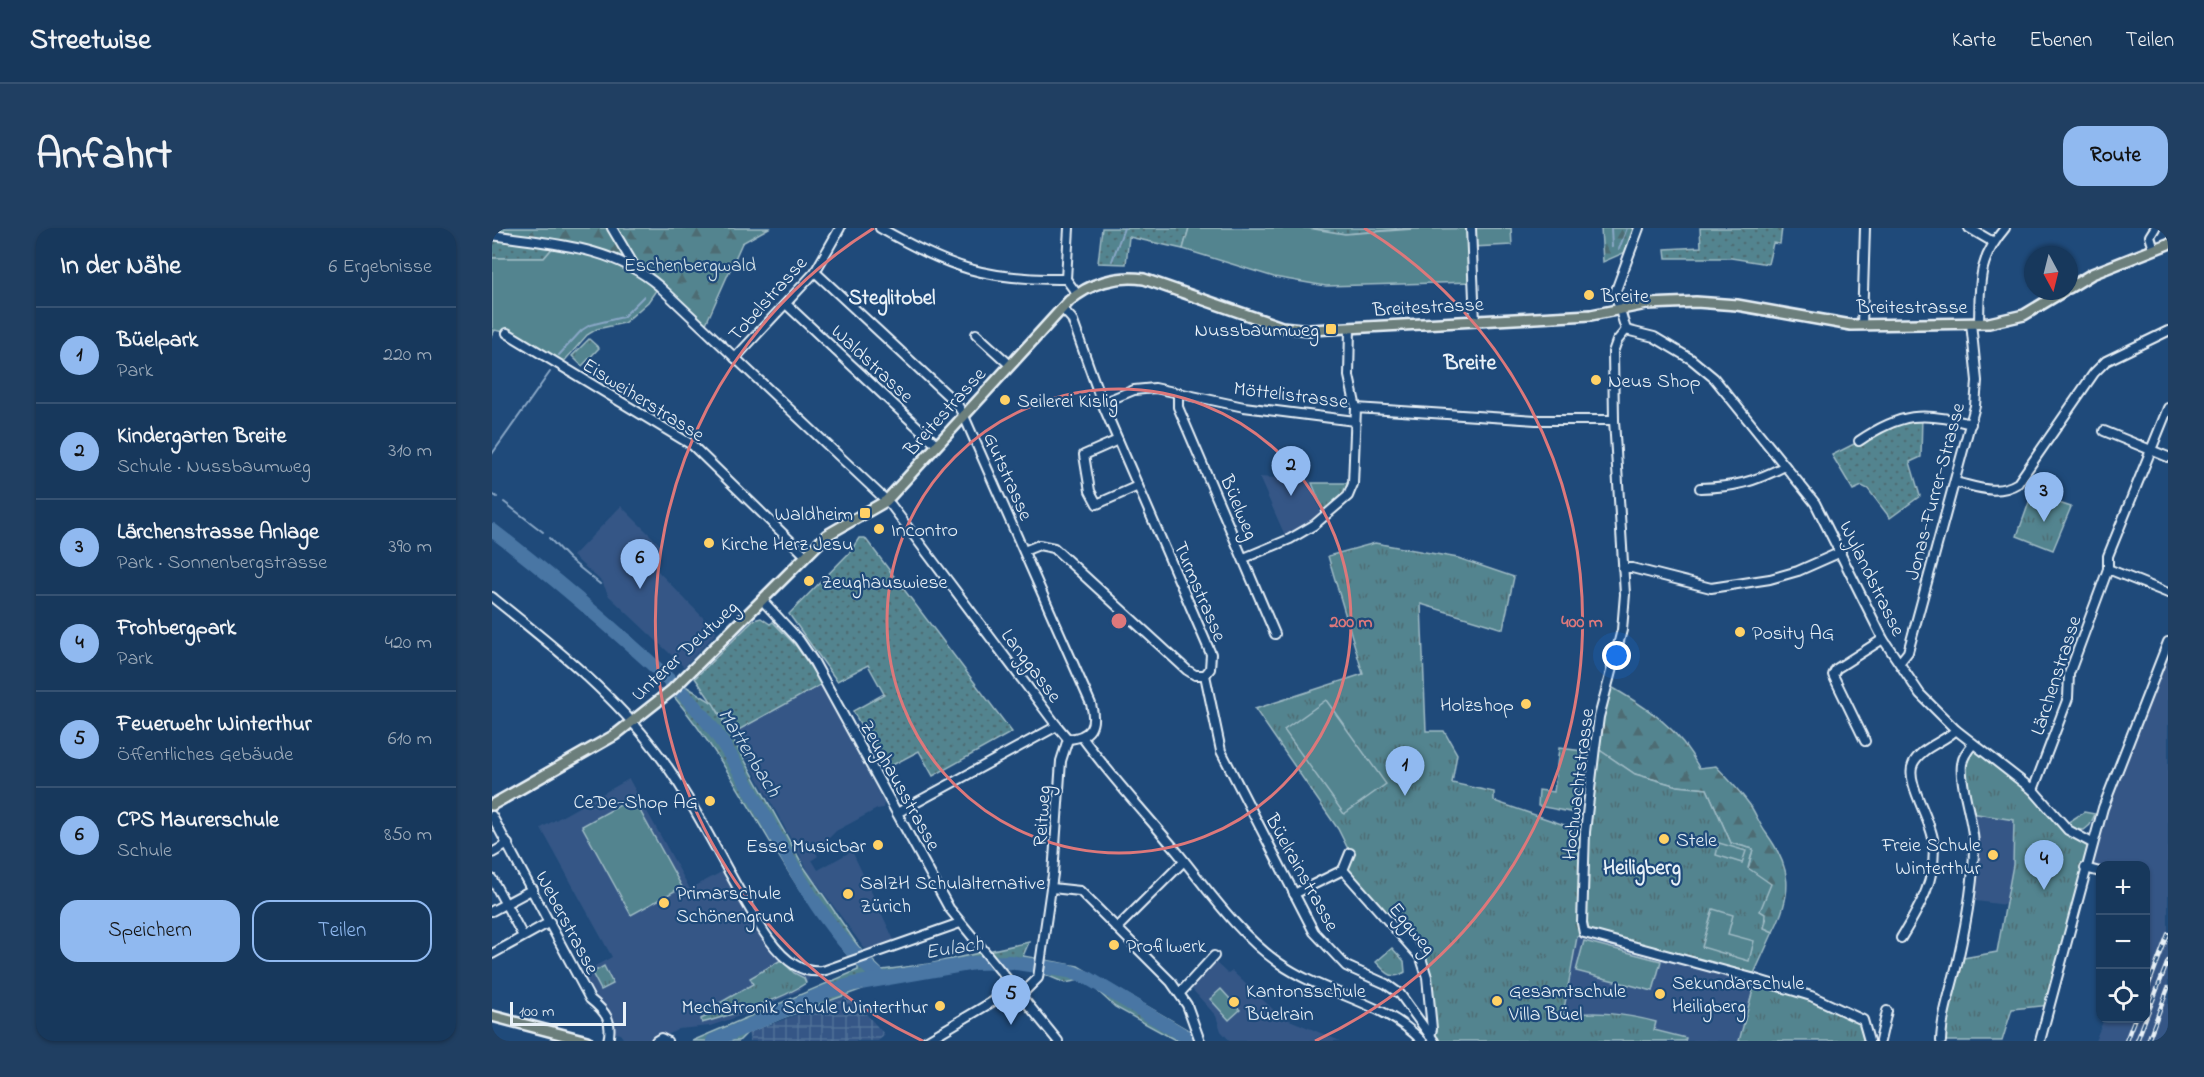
<!DOCTYPE html>
<html lang="de">
<meta charset="utf-8">
<style>
:root{--surface:#17385c;--page:#203f62;--text:#f1f3f6;--muted:#9eacbb;--line:#365272;--accent:#90b9f0}
body{margin:0;font-family:"Indie Flower",sans-serif;background:var(--page);color:var(--text)}
.controls{position:absolute;right:18px;bottom:18px;display:grid;overflow:hidden;border-radius:12px;box-shadow:0 2px 4px #0004}
.controls button{width:54px;height:54px;display:grid;place-items:center;padding:0;border:0;border-bottom:2px solid var(--line);background:var(--surface);color:var(--text);font:30px sans-serif}
.compass{position:absolute;left:1532px;top:18px;width:54px;height:54px;border-radius:50%;background:var(--surface);box-shadow:0 2px 4px #0004;rotate:173deg}
.scale{position:absolute;left:18px;bottom:15px;width:116px;box-sizing:border-box;padding-left:6px;border:3px solid #e8f1f8;border-top:0;font-size:16px;line-height:21px;white-space:nowrap;color:#e8f1f8;-webkit-text-stroke:4px #1f4a7a;paint-order:stroke}
.you{position:absolute;left:1125px;top:428px;width:21px;height:21px;margin:-15px;border:4px solid #fff;border-radius:50%;background:#1a73e8;box-shadow:0 0 0 9px #1a73e833}
.badge{display:grid;place-items:center;width:39px;height:39px;border-radius:50%;background:var(--accent);color:#111;font-size:20px;font-weight:700}
.pin{position:absolute;translate:-50% -50px;filter:drop-shadow(0 2px 3px #0008)}
.pin::after{content:'';position:absolute;top:32px;width:21px;height:18px;background:inherit;clip-path:polygon(0 0,100% 0,50% 100%)}
.list{margin:0;padding:0;list-style:none}
h2{display:flex;justify-content:space-between;align-items:center;height:78px;margin:0;padding:0 24px;font-size:26px}
h2 small{font-size:20px;font-weight:400;color:var(--muted)}
.list li{display:grid;grid-template-columns:39px 1fr auto;gap:18px;align-items:center;box-sizing:border-box;height:96px;padding:0 24px;border-top:2px solid var(--line)}
.list b{display:block;font-size:22px;white-space:nowrap}
.list p{margin:0;font-size:20px;white-space:nowrap;color:var(--muted)}
.list em{font-size:20px;font-style:normal;color:var(--muted)}
.actions{display:flex;gap:12px;padding:18px 24px}
.actions a{flex:1;padding:14px 0;border:2px solid var(--accent);border-radius:18px;text-align:center;font-size:21px;color:var(--accent)}
.actions .main{background:var(--accent);color:#111}
.icon{flex:none;width:33px;height:33px;fill:none;stroke:currentColor;stroke-width:2;stroke-linecap:round;stroke-linejoin:round}
.map{position:relative;flex:none;width:1676px;height:813px;overflow:hidden;border-radius:18px}
header{display:flex;align-items:center;gap:36px;box-sizing:border-box;height:84px;padding:0 30px;background:var(--surface);border-bottom:2px solid var(--line)}
header strong{font-size:28px}
nav{display:flex;gap:33px;margin-inline-start:auto;font-size:21px}
.intro{display:flex;align-items:center;justify-content:space-between;box-sizing:border-box;height:144px;padding:0 36px}
h1{margin:0;font-size:42px}
.button{padding:15px 27px;border-radius:18px;background:var(--accent);color:#111;font-size:21px;font-weight:700}
main{display:flex;gap:36px;padding:0 36px}
aside{flex:1;background:var(--surface);border-radius:18px;box-shadow:0 2px 4px #0004}
.map>svg:first-child{display:block}
.built{fill:#345786}
.industrial{fill:url(#industrial-grid)}
.grass{fill:url(#grass-dots);stroke:#9ebac4;stroke-width:1.5}
.forest{fill:url(#forest-firs);stroke:#9ebac4;stroke-width:1.5}
.park{fill:url(#park-tufts);stroke:#9ebac4;stroke-width:1.5}
.garden{fill:#53848f;stroke:#9ebac4;stroke-width:1.5}
.lines{fill:none;stroke-linecap:round;stroke-linejoin:round}
.stream{stroke:#89a7c6;stroke-width:2}
.river{stroke:#4a76a4;stroke-width:14}
.minor-casing{stroke:#e8f1f8;stroke-width:12}
.major-casing{stroke:#e8f1f8;stroke-width:14}
.minor{stroke:#1f4a7a;stroke-width:8}
.major{stroke:#6c7f7c;stroke-width:9}
.rail-casing{stroke:#e8f1f8;stroke-width:4.5}
.rail{stroke:#1f4a7a;stroke-width:2;stroke-dasharray:7;stroke-linecap:butt}
.ring{fill:none;stroke:#dd787b;stroke-width:3}
.poi-dot{fill:#ffd166;stroke:#1f4a7a;stroke-width:2}
.labels{text-anchor:middle;stroke-width:4.5;stroke-linejoin:round;paint-order:stroke}
.park-label{font-size:20px;fill:#d2e1e8;stroke:#1f4a7a}
.poi-label{font-size:20px;fill:#e8f1f8;stroke:#1f4a7a;text-anchor:start}
.street-label{font-size:20px;fill:#e8f1f8;stroke:#1f4a7a}
.neighbourhood-label{font-size:21px;font-weight:bold;fill:#e8f1f8;stroke:#1f4a7a}
.water-label{font-size:21px;font-style:italic;fill:#d0dfeb;stroke:#1f4a7a}
.quarter-label{font-size:22px;font-weight:bold;fill:#e8f1f8;stroke:#1f4a7a}
.centre{fill:#dd787b;stroke:#1f4a7a;stroke-width:3}
.ring-label{font-size:18px;text-anchor:middle;font-weight:bold;fill:#dd787b;stroke:#1f4a7a;stroke-width:4.5;stroke-linejoin:round;paint-order:stroke}
</style>
<header>
<strong>Streetwise</strong>
<nav><a>Karte</a><a>Ebenen</a><a>Teilen</a></nav>
</header>
<div class="intro"><h1>Anfahrt</h1><a class="button">Route</a></div>
<main>
<aside>
<h2>In der Nähe<small>6 Ergebnisse</small></h2>
<ul class="list">
<li><span class="badge">1</span><div><b>Büelpark</b><p>Park</p></div><em>220 m</em></li>
<li><span class="badge">2</span><div><b>Kindergarten Breite</b><p>Schule · Nussbaumweg</p></div><em>310 m</em></li>
<li><span class="badge">3</span><div><b>Lärchenstrasse Anlage</b><p>Park · Sonnenbergstrasse</p></div><em>390 m</em></li>
<li><span class="badge">4</span><div><b>Frohbergpark</b><p>Park</p></div><em>420 m</em></li>
<li><span class="badge">5</span><div><b>Feuerwehr Winterthur</b><p>Öffentliches Gebäude</p></div><em>610 m</em></li>
<li><span class="badge">6</span><div><b>CPS Maurerschule</b><p>Schule</p></div><em>850 m</em></li>
</ul>
<div class="actions"><a class="main">Speichern</a><a>Teilen</a></div>
</aside>
<div class="map">
<svg width="1676" height="813" viewBox="0 0 1676 813">
<defs>
<pattern id="industrial-grid" width="8" height="8" patternUnits="userSpaceOnUse" patternTransform="scale(1.5)"><rect width="8" height="8" fill="#345786"/><path d="M0 4h8M4 0v8" fill="none" stroke="#517098"/></pattern>
<pattern id="grass-dots" width="8" height="8" patternUnits="userSpaceOnUse" patternTransform="scale(1.5)"><rect width="8" height="8" fill="#53848f"/><path d="M2 2h.1M6 6h.1" fill="none" stroke="#4e6c73" stroke-width="1.8" stroke-linecap="round"/></pattern>
<pattern id="forest-firs" width="22" height="20" patternUnits="userSpaceOnUse" patternTransform="scale(1.5)"><rect width="22" height="20" fill="#53848f"/><path d="M5 1l3.5 6h-7zM16 11l3.5 6h-7z" fill="#4e6c73"/></pattern>
<pattern id="park-tufts" width="24" height="20" patternUnits="userSpaceOnUse" patternTransform="scale(1.5)"><rect width="24" height="20" fill="#53848f"/><path d="M3 7l-1-3M5 7V3M7 7l1-3M15 17l-1-3M17 17v-4M19 17l1-3" fill="none" stroke="#4e6c73"/></pattern>
</defs>
<rect width="100%" height="100%" fill="#1f4a7a"/>
<filter id="ink" filterUnits="userSpaceOnUse"><feTurbulence type="fractalNoise" baseFrequency=".0167" numOctaves="2"/><feDisplacementMap in="SourceGraphic" scale="12" xChannelSelector="R" yChannelSelector="G"/><feConvolveMatrix kernelMatrix="1 2 1 2 8 2 1 2 1" color-interpolation-filters="sRGB"/></filter>
<g filter="url(#ink)">
<g class="built">
<path d="M767,249L818,252L831,290L795,312Z"/>
<path d="M129,278L169,318L155,332L225,404L192,439L117,368L110,354L81,328Z"/>
<path d="M1676,414V813H1603L1612,791L1654,790V638H1608V645L1593,640L1611,580Z"/>
<path d="M328,457L392,575L391,580L385,581L344,603L335,612L320,618L326,628L320,632L326,642L360,623L403,714L380,722L372,720L318,646L241,505Z"/>
<path d="M137,551L198,661L235,641L263,689L294,729L323,744L307,763L257,785L218,798L187,801L170,810L175,813H133L128,806L118,804L119,796L98,771L86,747L120,729L49,600Z"/>
<path d="M1479,585L1522,592L1521,637L1514,677L1476,672L1480,643Z"/>
<path d="M1092,705L1264,751L1247,813H1193V810L1162,802L1163,794L1108,784L1073,787L1085,709Z"/>
<path d="M724,735L736,746L740,743L788,788L848,813H738L729,803L724,788L699,760Z"/>
</g>
<path class="industrial" d="M357,767L393,807L386,813H258L256,805Z"/>
<g class="grass">
<path d="M610,0H697L691,21L637,9L634,36L606,35Z"/>
<path d="M816,0H921L853,6Z"/>
<path d="M1208,0H1290L1288,16L1281,15L1276,36L1239,30H1174L1173,21L1209,19Z"/>
<path d="M0,7L64,16L52,30H0Z"/>
<path d="M1430,188L1429,229L1418,234L1428,268L1398,290L1376,261L1370,258L1361,262L1340,227L1366,214L1391,196Z"/>
<path d="M367,310H373L520,504L441,548L427,523L393,541L361,483L392,466L376,437L345,453L297,386L358,324Z"/>
<path d="M269,390L278,396L281,394L305,419L330,456L241,505L203,450L262,392Z"/>
<path d="M195,459L221,475L312,639L371,725L358,730C290,650 250,551 183,470Z"/>
<path d="M537,714L531,728L586,738L715,813H685L623,779L597,755L588,752L573,755L547,744L502,737L376,759L290,790L255,805L247,813H200L366,742V738L381,733L390,742L437,736Z"/>
</g>
<g class="forest">
<path d="M0,0H277L250,15L212,100L167,58L114,27L0,7Z"/>
<path d="M1109,0H1147L1136,23L1111,34Z"/>
<path d="M1116,457C1154,479 1187,499 1207,540L1224,538C1236,551 1248,563 1258,577C1264,586 1268,597 1274,605C1300,640 1301,665 1281,704L1272,700L1274,692L1268,683L1256,640L1261,621L1239,615L1215,561L1185,558L1143,546L1103,519Z"/>
</g>
<g class="park">
<path d="M97,111L107,120L90,138L80,128Z"/>
<path d="M820,255H856L850,266L831,283Z"/>
<path d="M1540,266L1579,279L1561,322L1525,308Z"/>
<path d="M883,315L966,330L1022,349L1011,401L929,376L934,503H952L965,526L960,555L1002,564V573L1093,604L1103,519L1143,546L1185,558L1215,561L1239,615L1261,621L1256,640L1279,656L1268,683L1273,686L1272,700L1281,704L1260,750L1092,705L1085,709L1071,787C1104,783 1131,785 1164,794L1162,802L1194,810L1193,813H942L934,741L851,642L858,625L846,601L763,481L871,446L836,328Z"/>
<path d="M1481,516L1541,562L1576,602L1600,615L1558,777L1520,781L1510,813H1449L1466,731L1505,724L1521,637L1522,592L1479,585L1469,540Z"/>
<path d="M1592,584L1603,586L1598,597L1592,602L1581,601L1575,595Z"/>
<path d="M900,720L912,733L913,744C899,753 894,744 884,734Z"/>
<path d="M289,732L302,745L312,750L314,755C288,773 241,786 210,795L209,791L219,786L217,781L261,756L258,750Z"/>
<path d="M112,738L121,756L109,762L100,745Z"/>
<path d="M1264,751L1371,792L1377,813H1247Z"/>
</g>
<g class="garden">
<path d="M697,0H816L853,6L921,1L1019,0L1020,17L980,19L981,54L834,58L782,49L691,21Z"/>
<path d="M64,16L100,22L167,58L156,74L132,95L105,101L95,107L68,138L15,105L3,102L0,107V30H52Z"/>
<path d="M834,472L894,556L852,586L792,502Z"/>
<path d="M1067,520L1091,523L1084,585L1046,578L1047,562L1062,564Z"/>
<path d="M141,570L190,659L139,687L90,598Z"/>
<path d="M1227,615L1254,623L1250,635L1224,627Z"/>
<path d="M1221,681L1241,687L1236,706L1262,713L1257,733L1210,719Z"/>
<path d="M1092,713L1169,733L1161,763L1084,743Z"/>
<path d="M729,761L748,782L737,792L718,771Z"/>
</g>
<g class="lines">
<g class="stream">
<path d="M1119,0L1120,19"/>
<path d="M1127,21L1135,0"/>
<path d="M620,33L632,0"/>
<path d="M67,127L90,102L98,97L131,89L152,68"/>
<path d="M0,226L58,144"/>
<path d="M0,266L5,269"/>
<path d="M12,274L51,304"/>
<path d="M57,310L77,331L108,356"/>
<path d="M96,378V377"/>
</g>
<g class="river">
<path d="M0,302C46,337 90,374 133,412C169,444 204,474 230,514C281,593 316,691 390,751"/>
<path d="M221,813L337,763L362,756L482,735L517,734L577,743L596,750L701,813"/>
</g>
<defs>
<g id="minor">
<path d="M120,0L143,39"/>
<path d="M388,0C460,40 491,52 574,51"/>
<path d="M577,0L574,51L585,66"/>
<path d="M979,0L983,94"/>
<path d="M1477,0L1501,14"/>
<path d="M0,7C59,16 119,17 167,58L399,277L565,498L576,511C599,509 605,498 599,476L472,188L465,176L323,44"/>
<path d="M1662,21L1658,8L1663,0"/>
<path d="M294,76L445,217"/>
<path d="M570,80L580,91L610,175L719,426L718,441L713,447"/>
<path d="M1487,95C1488,55 1485,33 1513,0"/>
<path d="M1370,97L1373,0"/>
<path d="M858,100L857,148L864,180"/>
<path d="M1134,102L1125,113L1121,124L1122,192L1133,366L1130,402L1107,489L1103,519L1093,604L1090,695L1092,705L1260,750L1319,768L1371,792L1377,813"/>
<path d="M1134,102L1162,109L1199,131L1222,150L1323,275L1391,411L1428,466L1464,502L1541,562L1576,602L1600,615"/>
<path d="M1134,102L1123,65L1147,0"/>
<path d="M15,105L200,217L314,328"/>
<path d="M484,106L518,137"/>
<path d="M243,130L323,44L348,0"/>
<path d="M686,165V179L783,406"/>
<path d="M610,175L642,162L663,160L752,179L863,193"/>
<path d="M1612,203L1676,229"/>
<path d="M626,212L592,227L598,263L605,276L646,258"/>
<path d="M1367,213C1408,185 1431,183 1479,196"/>
<path d="M1463,254C1485,259 1505,268 1526,255L1602,145L1614,133L1676,103"/>
<path d="M1208,260C1243,259 1262,254 1293,238"/>
<path d="M532,323L547,317L562,320L695,442L703,447H713"/>
<path d="M752,330L798,311L822,297L856,268L861,256L864,180L1044,192H1122"/>
<path d="M1131,340H1140L1219,360L1278,351L1306,343L1349,324"/>
<path d="M1616,341L1676,365"/>
<path d="M0,369C55,413 113,459 157,514C195,561 221,617 251,669C264,691 280,723 303,737C313,743 323,745 334,742L468,695"/>
<path d="M270,372L307,412L322,434L457,680L566,813"/>
<path d="M1408,434L1416,424L1483,178L1485,153L1479,95"/>
<path d="M713,447L729,523L822,704L854,738L894,756L908,766L942,813"/>
<path d="M590,509C619,549 654,586 686,625C716,662 747,707 787,735C832,767 891,772 930,813"/>
<path d="M1373,513L1341,447L1344,441L1391,411"/>
<path d="M1541,562L1576,470L1577,446L1616,341V328L1676,180"/>
<path d="M405,585L565,498"/>
<path d="M0,588L98,771C114,784 121,793 116,813"/>
<path d="M0,625L16,616"/>
<path d="M1593,640L1608,644"/>
<path d="M851,642L929,730L935,749L940,801L938,808"/>
<path d="M851,642L858,625"/>
<path d="M0,651L31,708"/>
<path d="M560,660L588,663L679,754L695,777L708,813"/>
<path d="M802,666L851,642"/>
<path d="M0,683L41,661"/>
<path d="M625,700L692,633"/>
<path d="M1409,710C1428,679 1446,648 1441,611C1438,590 1413,553 1421,536C1428,520 1452,514 1464,502"/>
<path d="M0,726L58,694"/>
<path d="M688,765L722,728"/>
<path d="M528,768L546,750L561,646L569,533L576,511"/>
<path d="M164,813L169,810L175,813"/>
<path d="M434,813L522,761"/>
<path d="M1388,813L1395,783"/>
<path d="M1449,813C1450,785 1460,759 1466,732C1474,696 1482,655 1482,618C1482,594 1467,555 1470,536C1471,528 1476,522 1481,516"/>
<path d="M1548,813L1611,580L1676,414"/>
</g>
<g id="major">
<path d="M1577,60L1600,46L1676,16"/>
<path d="M0,577L123,507L180,462L335,307L394,273L577,73C598,55 625,47 652,51L790,99L818,102L1099,87L1155,76L1204,74L1245,77L1359,97L1497,95L1532,87L1572,63"/>
<path d="M0,788L95,813"/>
</g>
</defs>
<use href="#minor" class="minor-casing"/>
<use href="#major" class="major-casing"/>
<use href="#minor" class="minor"/>
<use href="#major" class="major"/>
<defs>
<g id="rail">
<path d="M1654,764L1676,706"/>
<path d="M1634,813L1643,790"/>
<path d="M1645,813L1676,733"/>
<path d="M1656,813L1676,760"/>
</g>
</defs>
<use href="#rail" class="rail-casing"/>
<use href="#rail" class="rail"/>
</g>
</g>
<g class="ring">
<circle cx="627" cy="393" r="232"/>
<path d="M431 813A463 463 0 0 1 382 0M872 0A463 463 0 0 1 823 813"/>
</g>
<g class="poi-dot">
<circle cx="1097" cy="67" r="6"/>
<rect x="833" y="95" width="12" height="12" rx="3"/>
<circle cx="1104" cy="152" r="6"/>
<circle cx="513" cy="172" r="6"/>
<rect x="367" y="279" width="12" height="12" rx="3"/>
<circle cx="387" cy="301" r="6"/>
<circle cx="217" cy="315" r="6"/>
<circle cx="317" cy="353" r="6"/>
<circle cx="1248" cy="404" r="6"/>
<circle cx="1034" cy="476" r="6"/>
<circle cx="218" cy="573" r="6"/>
<circle cx="1172" cy="611" r="6"/>
<circle cx="386" cy="617" r="6"/>
<circle cx="1501" cy="627" r="6"/>
<circle cx="356" cy="666" r="6"/>
<circle cx="172" cy="675" r="6"/>
<circle cx="622" cy="717" r="6"/>
<circle cx="1168" cy="766" r="6"/>
<circle cx="1005" cy="773" r="6"/>
<circle cx="742" cy="774" r="6"/>
<circle cx="448" cy="778" r="6"/>
</g>
<g class="labels">
<g class="park-label">
<text x="198" y="43">Eschenbergwald</text>
</g>
<g class="poi-label">
<text x="1109" y="74">Breite</text>
<text x="827" y="108" text-anchor="end">Nussbaumweg</text>
<text x="1116" y="159">Neus Shop</text>
<text x="525" y="179">Seilerei Kislig</text>
<text x="361" y="292" text-anchor="end">Waldheim</text>
<text x="399" y="308">Incontro</text>
<text x="229" y="322">Kirche Herz Jesu</text>
<text x="329" y="360">Zeughauswiese</text>
<text x="1260" y="411">Posity AG</text>
<text x="1022" y="483" text-anchor="end">Holzshop</text>
<text x="206" y="580" text-anchor="end">CeDe-Shop AG</text>
<text x="1184" y="618">Stele</text>
<text x="1489" y="623" text-anchor="end">Freie Schule<tspan x="1489" dy="23">Winterthur</tspan></text>
<text x="374" y="624" text-anchor="end">Esse Musicbar</text>
<text x="368" y="661">SalZH Schulalternative<tspan x="368" dy="23">Zürich</tspan></text>
<text x="184" y="671">Primarschule<tspan x="184" dy="23">Schönengrund</tspan></text>
<text x="634" y="724">Profilwerk</text>
<text x="1180" y="761">Sekundarschule<tspan x="1180" dy="23">Heiligberg</tspan></text>
<text x="754" y="769">Kantonsschule<tspan x="754" dy="23">Büelrain</tspan></text>
<text x="1017" y="769">Gesamtschule<tspan x="1017" dy="23">Villa Büel</tspan></text>
<text x="436" y="785" text-anchor="end">Mechatronik Schule Winterthur</text>
</g>
<g class="street-label">
<text transform="translate(275 70) rotate(-48)" y="7">Tobelstrasse</text>
<text transform="translate(936 78) rotate(-3)" y="7">Breitestrasse</text>
<text x="1420" y="85">Breitestrasse</text>
<text transform="translate(381 135) rotate(43)" y="7">Waldstrasse</text>
<text transform="translate(799 166) rotate(7)" y="7">Möttelistrasse</text>
<text transform="translate(152 171) rotate(32)" y="7">Eisweiherstrasse</text>
<text transform="translate(452 183) rotate(-48)" y="7">Breitestrasse</text>
<text transform="translate(517 248) rotate(66)" y="7">Gutstrasse</text>
<text transform="translate(1442 263) rotate(-75)" y="7">Jonas-Furrer-Strasse</text>
<text transform="translate(748 279) rotate(67)" y="7">Büelweg</text>
<text transform="translate(1381 350) rotate(64)" y="7">Wylandstrasse</text>
<text transform="translate(709 363) rotate(67)" y="7">Turmstrasse</text>
<text transform="translate(192 422) rotate(-43)" y="7">Unterer Deutweg</text>
<text transform="translate(540 437) rotate(53)" y="7">Langgasse</text>
<text transform="translate(1563 447) rotate(-72)" y="7">Lärchenstrasse</text>
<text transform="translate(1085 556) rotate(-83)" y="7">Hochwachtstrasse</text>
<text transform="translate(409 557) rotate(61)" y="7">Zeughausstrasse</text>
<text transform="translate(549 588) rotate(-86)" y="7">Reitweg</text>
<text transform="translate(811 644) rotate(61)" y="7">Büelrainstrasse</text>
<text transform="translate(76 694) rotate(62)" y="7">Weberstrasse</text>
<text transform="translate(921 700) rotate(51)" y="7">Eggweg</text>
</g>
<g class="neighbourhood-label">
<text x="400" y="76">Steglitobel</text>
<text x="1150" y="646">Heiligberg</text>
</g>
<g class="water-label">
<text transform="translate(258 524) rotate(58)" y="7">Mattenbach</text>
<text transform="translate(462 719) rotate(-9)" y="7">Eulach</text>
</g>
<g class="quarter-label">
<text x="978" y="141">Breite</text>
</g>
</g>
<circle cx="627" cy="393" r="9" class="centre"/>
<g class="ring-label">
<text x="859" y="399">200 m</text>
<text x="1090" y="399">400 m</text>
</g>
</svg>
<div class="controls">
<button>+</button>
<button>−</button>
<button><svg class="icon" aria-label="locate" viewBox="0 0 24 24"><circle cx="12" cy="12" r="6"/><path d="M12 2v4M12 18v4M2 12h4M18 12h4"/></svg></button>
</div>
<svg class="compass" viewBox="-18 -18 36 36"><path d="M0-13l5 13h-10z" fill="#e53935"/><path d="M0 13l5-13h-10z" fill="#9eacbb"/></svg>
<div class="scale">100 m</div>
<div class="you"></div>
<div class="pin badge" style="left:913px;top:568px">1</div>
<div class="pin badge" style="left:799px;top:268px">2</div>
<div class="pin badge" style="left:1552px;top:294px">3</div>
<div class="pin badge" style="left:1552px;top:662px">4</div>
<div class="pin badge" style="left:519px;top:797px">5</div>
<div class="pin badge" style="left:148px;top:361px">6</div>
</div>
</main>
